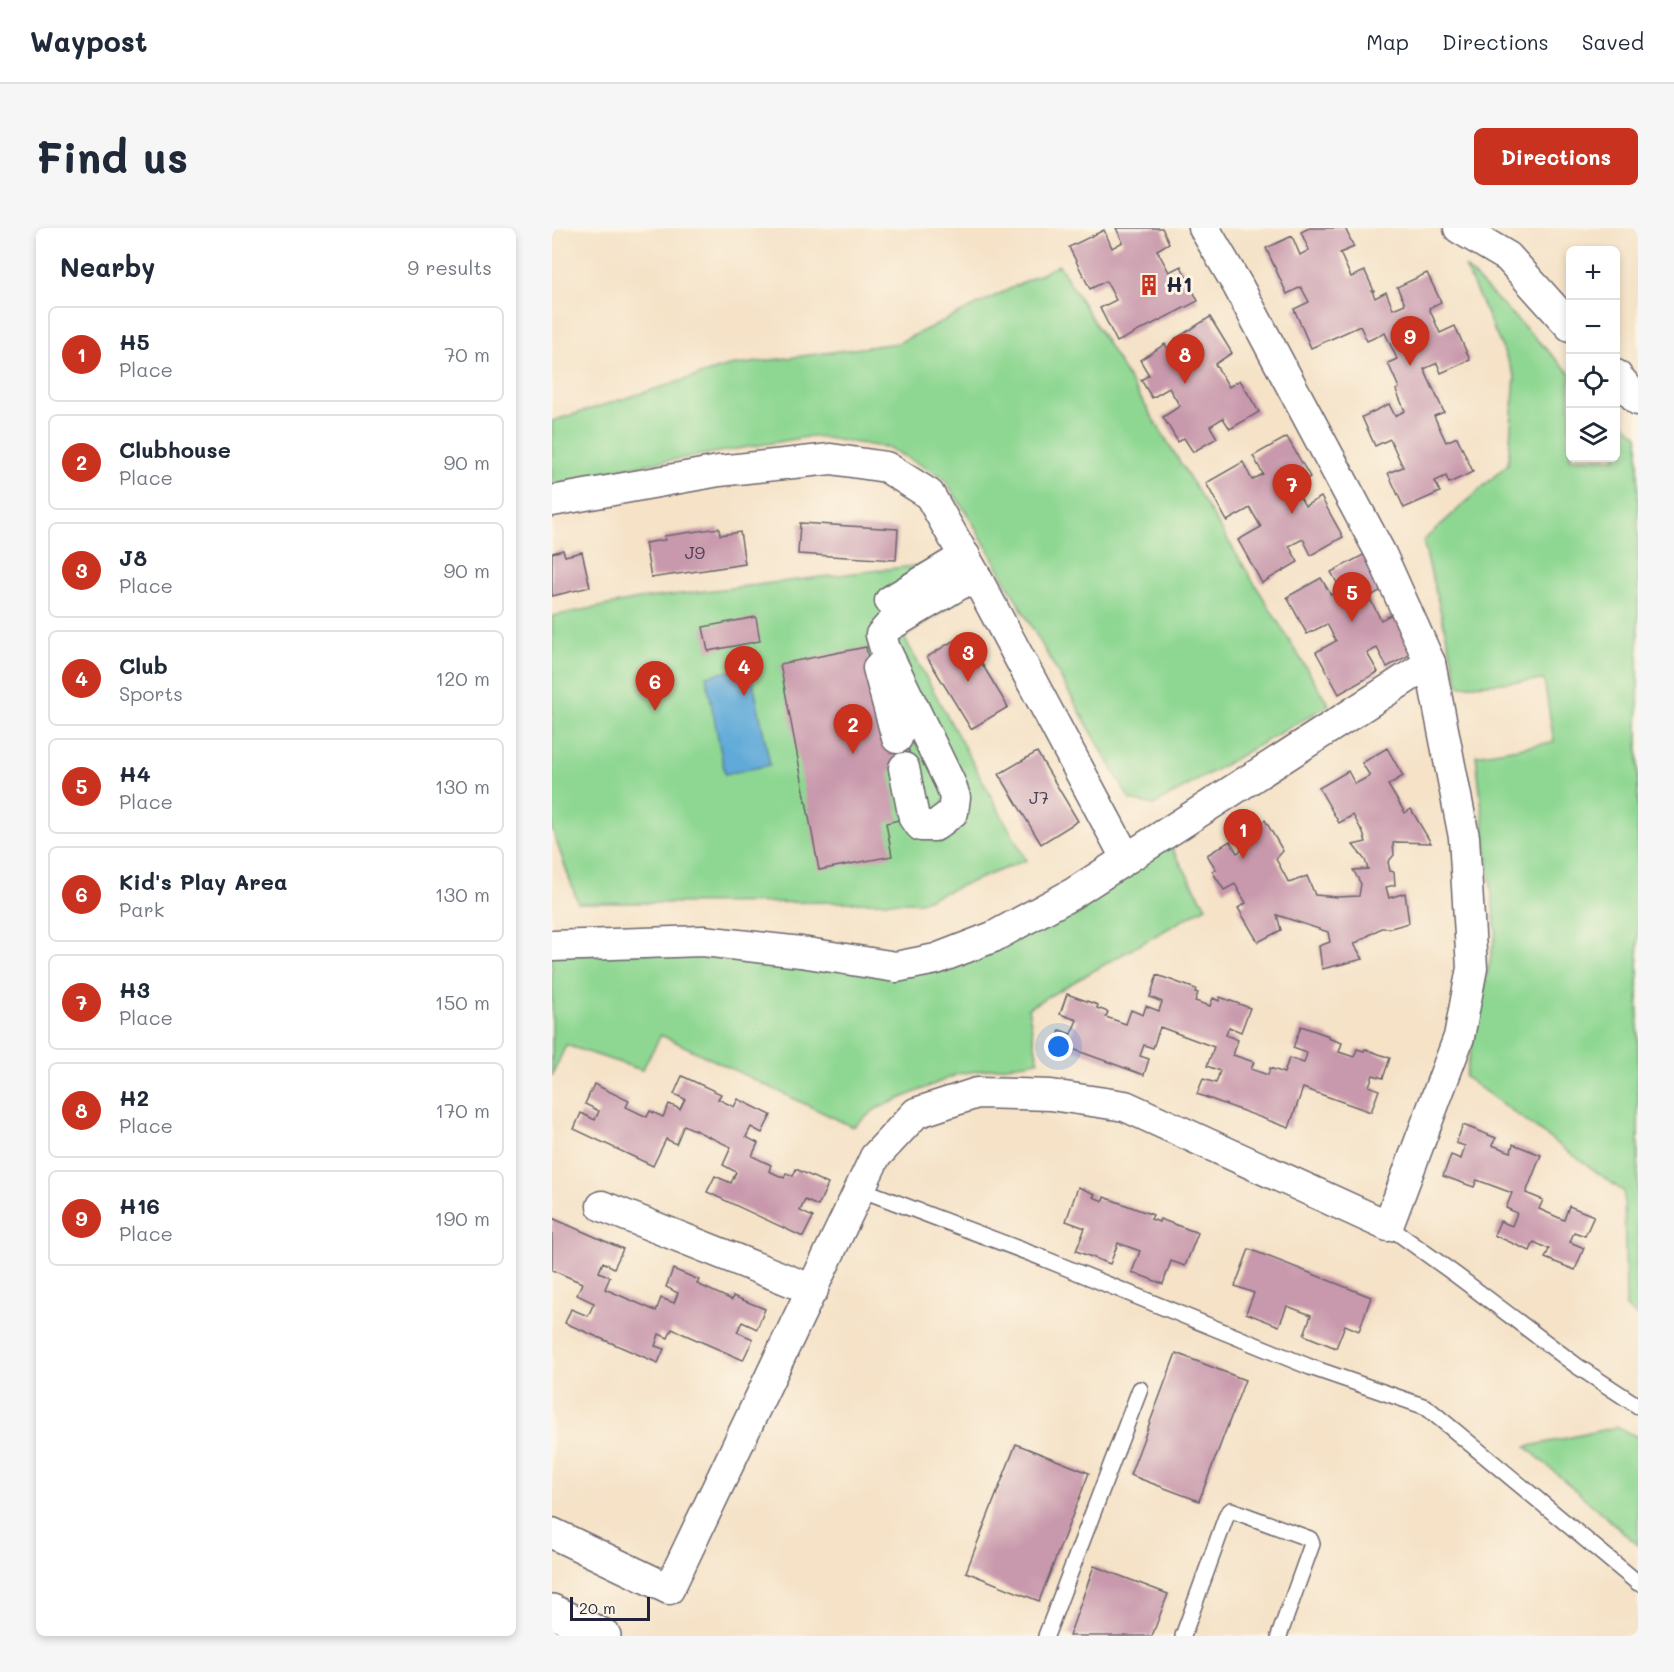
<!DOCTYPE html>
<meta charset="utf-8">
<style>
:root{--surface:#fff;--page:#f6f6f7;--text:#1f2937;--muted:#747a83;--line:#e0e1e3;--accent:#c8321e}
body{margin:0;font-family:Mali,sans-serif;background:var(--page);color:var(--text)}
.controls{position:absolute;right:18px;top:18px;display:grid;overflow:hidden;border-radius:9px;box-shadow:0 3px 9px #0003}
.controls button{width:54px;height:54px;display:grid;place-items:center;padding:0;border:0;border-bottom:2px solid var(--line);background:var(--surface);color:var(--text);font:30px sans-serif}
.scale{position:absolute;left:18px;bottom:15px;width:80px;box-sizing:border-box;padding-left:6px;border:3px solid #22223b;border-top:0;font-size:16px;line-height:21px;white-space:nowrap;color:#22223b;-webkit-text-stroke:4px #fcf5e5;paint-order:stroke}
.you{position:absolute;left:507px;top:819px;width:21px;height:21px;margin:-15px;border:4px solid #fff;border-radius:50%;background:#1a73e8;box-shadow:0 0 0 9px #1a73e833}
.badge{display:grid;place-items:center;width:39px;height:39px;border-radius:50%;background:var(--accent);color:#fff;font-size:20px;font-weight:700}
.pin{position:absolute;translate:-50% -50px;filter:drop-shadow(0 2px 3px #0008)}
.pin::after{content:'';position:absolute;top:32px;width:21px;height:18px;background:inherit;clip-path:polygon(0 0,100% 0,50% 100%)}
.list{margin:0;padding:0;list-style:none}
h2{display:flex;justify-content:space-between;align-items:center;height:78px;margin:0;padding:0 24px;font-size:26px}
h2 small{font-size:20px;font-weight:400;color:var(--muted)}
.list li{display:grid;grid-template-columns:39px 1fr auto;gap:18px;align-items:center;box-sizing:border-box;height:96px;margin:0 12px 12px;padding:0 12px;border:2px solid var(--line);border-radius:9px}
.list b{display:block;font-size:22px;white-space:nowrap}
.list p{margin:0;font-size:20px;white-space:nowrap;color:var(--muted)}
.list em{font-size:20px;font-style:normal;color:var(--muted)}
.icon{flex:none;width:33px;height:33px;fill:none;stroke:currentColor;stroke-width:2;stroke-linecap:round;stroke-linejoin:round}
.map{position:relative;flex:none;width:1086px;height:1408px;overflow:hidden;border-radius:9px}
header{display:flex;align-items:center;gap:36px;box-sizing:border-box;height:84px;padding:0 30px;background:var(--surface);border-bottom:2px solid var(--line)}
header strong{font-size:28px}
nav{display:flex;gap:33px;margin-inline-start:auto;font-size:21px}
.intro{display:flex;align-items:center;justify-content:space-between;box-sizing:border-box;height:144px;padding:0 36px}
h1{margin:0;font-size:42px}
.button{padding:15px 27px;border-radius:9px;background:var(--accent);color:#fff;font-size:21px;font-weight:700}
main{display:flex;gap:36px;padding:0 36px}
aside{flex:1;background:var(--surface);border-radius:9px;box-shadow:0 3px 9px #0003}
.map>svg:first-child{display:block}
.green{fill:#8ed792;stroke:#587c66;stroke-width:1.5}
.water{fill:#61aad9;stroke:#42668a;stroke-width:1.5}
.building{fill:#c898ac}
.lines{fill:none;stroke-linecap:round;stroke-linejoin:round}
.service-casing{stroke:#6c656c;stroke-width:18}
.minor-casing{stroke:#6c656c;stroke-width:33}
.primary-casing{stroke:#6c656c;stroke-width:36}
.service{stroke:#fff;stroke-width:15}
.minor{stroke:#fff;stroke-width:30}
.primary{stroke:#fff;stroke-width:33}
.labels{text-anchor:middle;stroke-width:6;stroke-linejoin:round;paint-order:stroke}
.number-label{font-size:18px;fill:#4c4057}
.poi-label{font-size:21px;font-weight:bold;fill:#22223b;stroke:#fcf5e5;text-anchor:start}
</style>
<header>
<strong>Waypost</strong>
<nav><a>Map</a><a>Directions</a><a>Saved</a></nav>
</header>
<div class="intro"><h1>Find us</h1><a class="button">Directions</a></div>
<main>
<aside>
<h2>Nearby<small>9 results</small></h2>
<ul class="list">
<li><span class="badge">1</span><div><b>H5</b><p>Place</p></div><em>70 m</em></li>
<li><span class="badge">2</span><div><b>Clubhouse</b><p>Place</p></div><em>90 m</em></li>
<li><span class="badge">3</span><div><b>J8</b><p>Place</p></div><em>90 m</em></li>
<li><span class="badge">4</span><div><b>Club</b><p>Sports</p></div><em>120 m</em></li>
<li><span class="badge">5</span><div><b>H4</b><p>Place</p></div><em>130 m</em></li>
<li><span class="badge">6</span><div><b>Kid's Play Area</b><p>Park</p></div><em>130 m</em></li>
<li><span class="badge">7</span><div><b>H3</b><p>Place</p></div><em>150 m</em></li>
<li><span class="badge">8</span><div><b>H2</b><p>Place</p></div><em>170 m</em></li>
<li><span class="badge">9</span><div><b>H16</b><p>Place</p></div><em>190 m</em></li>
</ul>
</aside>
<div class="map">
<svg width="1086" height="1408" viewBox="0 0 1086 1408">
<rect width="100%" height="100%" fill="#fcf5e5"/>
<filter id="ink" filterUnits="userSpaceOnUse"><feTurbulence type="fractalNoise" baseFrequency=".0167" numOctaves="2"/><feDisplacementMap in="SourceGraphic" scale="12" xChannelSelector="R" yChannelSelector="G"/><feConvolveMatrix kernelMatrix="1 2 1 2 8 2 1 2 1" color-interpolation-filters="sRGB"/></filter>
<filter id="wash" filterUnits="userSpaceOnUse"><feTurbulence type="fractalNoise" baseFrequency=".008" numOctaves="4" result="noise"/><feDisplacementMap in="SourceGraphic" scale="24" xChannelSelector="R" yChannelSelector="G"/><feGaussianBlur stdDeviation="1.35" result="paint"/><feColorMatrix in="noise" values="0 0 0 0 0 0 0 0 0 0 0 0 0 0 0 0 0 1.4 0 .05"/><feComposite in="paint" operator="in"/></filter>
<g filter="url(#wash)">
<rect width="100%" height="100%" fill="#f5e2c7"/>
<g class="green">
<path d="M507,37L777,477L602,577L578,572L418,290L391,249L337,220L261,208L60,242L0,258V193L177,138L346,115Z"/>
<path d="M913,39L1018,145V230H1064V187L1086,208V1089L1074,1079L1072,964L913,849L944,704L924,527L1002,514L992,452L907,458L871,313L956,236L963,148Z"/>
<path d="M386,335L408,372L352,409L474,632L368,674L26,675L0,601V388L87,371Z"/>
<path d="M619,619L654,679L476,780L486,833L406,846L324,881L301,899L109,807L90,842L14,817L0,848V727L160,722L383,731Z"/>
<path d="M1064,1199L1086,1209V1317L974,1219Z"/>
</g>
<path class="water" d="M198,439L218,537L173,546L154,448Z"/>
<g id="blocks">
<g class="building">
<path d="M564,0H610L617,15L605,22L617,44L629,38L646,73L565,114L548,80L564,72L554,53L538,61L517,19L552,2L560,20L571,14Z"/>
<path d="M757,0H793L802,19L788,25L799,49L813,43L822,63H820L823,70L834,64L841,81L853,76L845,59L875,45L889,74L877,80L888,105L903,98L918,132L889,145L885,135L872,141L892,184L882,188L894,214L905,209L921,244L897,255L894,248L883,253L888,264L852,280L836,245L851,239L838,211L823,218L810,189L837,176L843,188L853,183L844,162L847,160L836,135L845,131L833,105L815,113L808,98L759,120L742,81L757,74L749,59L735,66L714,20L740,8L748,27L757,22L749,4Z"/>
<path d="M658,89L680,125L663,136L677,159L688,152L707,184L678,201L671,190L658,198L665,210L641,224L632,210L626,214L611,189L628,178L617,160L600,170L589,152L597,147L588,132L613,116L623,132L632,126L623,111Z"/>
<path d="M735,209L758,249L742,258L753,278L769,269L791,309L759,327L751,311L737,318L746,334L710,355L686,312L709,299L698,280L675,293L654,255L691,234L700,252L711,246L701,228Z"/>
<path d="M248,295L346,301L344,332L246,326Z"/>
<path d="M167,300L168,307L188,304L193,336L99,350L93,315L113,312L112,308Z"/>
<path d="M11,322L13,328L30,324L38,359L0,368V325Z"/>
<path d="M815,325L833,360L817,369L829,392L846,383L867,422L835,439L825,420L815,425L826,444L787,466L764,424L784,413L775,396L755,406L735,369L769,350L779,367L789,362L779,344Z"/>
<path d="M204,389L208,413L156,423L151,399Z"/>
<path d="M412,406L456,479L419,501L375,429Z"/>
<path d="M314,419L332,512L354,508L360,539L337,543L347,592L334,595L340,628L267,642L228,436Z"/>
<path d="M835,520L851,548L836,557L853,585L859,581L879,615L846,614L841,615L842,627L836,634L838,643L842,644L843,657L834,659L837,670L853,665L857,695L839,700H829L802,716L811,731L770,741L767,718L778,714L776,704L725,687L729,702L706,714L686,680L694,675L683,656L672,662L660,643L664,641L655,627L678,613L685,625L696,619L689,607L713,592L731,623L724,631L737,655L755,648L763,667L785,669L807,668L809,656L801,642L816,641L813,632L801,617L814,614L811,605L801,587L787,595L767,560L796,543L803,556L818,548L810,535Z"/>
<path d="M485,524L526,593L489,616L447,546Z"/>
<path d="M605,747L644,761L643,764L646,765L643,773L658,778L661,770L667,773L668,769L698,780L689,804L677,799L674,807L686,812L681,827L702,834L699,841L716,847L718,840L732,845L737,830L752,835L755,825L741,820L749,798L777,808L776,810L790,815L787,824L802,829L805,821L812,823L813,821L838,830L831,850L821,847L817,858L827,862L819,884L751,860L737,900L645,866L651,851L664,855L668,843L655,838L662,819L608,799L601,820L592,817L588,828L597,831L592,847L504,815L508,802L519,806L525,792L508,786L515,766L546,777L545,780L556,784L554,789L574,796L579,782L591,787L594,778L607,783L610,774L598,769Z"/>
<path d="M130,848L169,866L166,871L182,879L186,871L219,887L210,905L199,899L194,909L206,915L200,928L219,937L217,943L232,950L234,945L241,948L244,941L276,956L266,978L253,972L248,983L261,989L251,1009L155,964L163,948L179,955L184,944L171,937L179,919L132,897L124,916L114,911L101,938L22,901L29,885L43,892L47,883L33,876L42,856L77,873L74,879L95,889L98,883L111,889L117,876L128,881L133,871L122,866Z"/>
<path d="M911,897L944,910L940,917L959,924L961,916L989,927L974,965L991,972L987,981L1012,992L1017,978L1042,988L1033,1008L1022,1004L1018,1014L1032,1020L1023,1042L993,1030L997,1021L982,1014L978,1023L942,1007L948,993L960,998L965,985L954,980L960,965L925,952L922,959L891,948L899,927L909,931L913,918L904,915Z"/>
<path d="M526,959L543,966L541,969L551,973L552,969L601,987L599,991L607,994L608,991L646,1005L633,1038L619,1033L611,1056L580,1044L588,1023L566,1015L558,1036L524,1023L533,1000L514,993Z"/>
<path d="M0,990L71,1021L62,1040L51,1034L47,1044L58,1049L53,1061L104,1083L109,1070L122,1075L126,1065L114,1059L121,1041L147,1052L145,1056L180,1072L181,1068L213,1081L205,1101L190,1094L185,1104L201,1111L191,1132L120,1101L116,1110L107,1106L103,1118L112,1121L106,1135L13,1095L19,1081L36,1088L42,1075L25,1067L30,1055L0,1042Z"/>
<path d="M697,1021L819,1069L807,1103L793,1097L784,1120L752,1107L759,1087L735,1078L727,1098L694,1085L702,1065L683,1058Z"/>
<path d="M624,1125L693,1152L647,1273L578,1247Z"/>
<path d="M464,1216L537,1245L487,1373L414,1344Z"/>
<path d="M542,1338L616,1366L600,1408H517Z"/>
</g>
</g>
</g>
<g filter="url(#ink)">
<use href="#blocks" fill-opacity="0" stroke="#6c656c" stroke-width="1.5"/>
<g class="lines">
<defs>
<g id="service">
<path d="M308,961L488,1029L758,1139L874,1179L1086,1355"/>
<path d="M836,998L904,1047L1025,1138L1086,1178"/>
<path d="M494,1408L588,1161"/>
<path d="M631,1408L675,1286L679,1282L758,1311L760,1316L727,1408"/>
</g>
<g id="minor">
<path d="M907,0L956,29L1018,98"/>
<path d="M1064,147L1086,172"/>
<path d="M0,273L167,243L279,231L334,239L377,266L423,347L574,630"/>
<path d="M338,373L413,328"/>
<path d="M326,440L345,510"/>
<path d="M352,540L362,590L369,598H383L401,584L403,569L398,555L333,421L329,407L337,398L423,347"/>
<path d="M0,718L151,713L249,724L344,739L384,731L441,709L520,666L878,435"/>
<path d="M50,978L261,1062"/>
<path d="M0,1305L117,1361L323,929L364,885L425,865L499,867L573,878L836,998L907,809L920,740L912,609L878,435L829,326L686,58L652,0"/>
</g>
<path id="primary" d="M0,1383L52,1408"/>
</defs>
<use href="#service" class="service-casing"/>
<use href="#minor" class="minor-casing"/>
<use href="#primary" class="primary-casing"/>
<use href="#service" class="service"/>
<use href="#minor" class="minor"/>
<use href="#primary" class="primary"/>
</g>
</g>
<defs>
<symbol id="building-bare" viewBox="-9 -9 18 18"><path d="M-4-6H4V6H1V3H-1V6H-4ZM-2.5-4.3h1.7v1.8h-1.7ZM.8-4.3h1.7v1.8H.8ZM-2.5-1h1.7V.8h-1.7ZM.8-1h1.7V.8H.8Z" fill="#c8321e" stroke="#fcf5e5" stroke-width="2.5" paint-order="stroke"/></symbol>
</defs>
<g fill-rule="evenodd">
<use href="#building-bare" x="582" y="42" width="30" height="30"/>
</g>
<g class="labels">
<g class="number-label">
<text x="143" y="331">J9</text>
<text x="487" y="576">J7</text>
</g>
<g class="poi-label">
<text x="614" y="64">H1</text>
</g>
</g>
</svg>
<div class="controls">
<button>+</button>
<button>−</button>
<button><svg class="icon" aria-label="locate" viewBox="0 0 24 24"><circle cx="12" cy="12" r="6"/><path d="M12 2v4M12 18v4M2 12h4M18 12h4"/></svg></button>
<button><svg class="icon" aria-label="layers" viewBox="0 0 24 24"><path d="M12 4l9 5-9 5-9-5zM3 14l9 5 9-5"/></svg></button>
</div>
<div class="scale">20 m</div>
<div class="you"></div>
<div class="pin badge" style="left:691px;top:631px">1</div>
<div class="pin badge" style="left:301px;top:526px">2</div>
<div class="pin badge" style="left:416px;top:454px">3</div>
<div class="pin badge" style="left:192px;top:468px">4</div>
<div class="pin badge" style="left:800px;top:394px">5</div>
<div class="pin badge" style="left:103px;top:483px">6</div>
<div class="pin badge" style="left:740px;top:286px">7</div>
<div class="pin badge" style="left:633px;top:156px">8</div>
<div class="pin badge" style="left:858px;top:138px">9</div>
</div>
</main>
